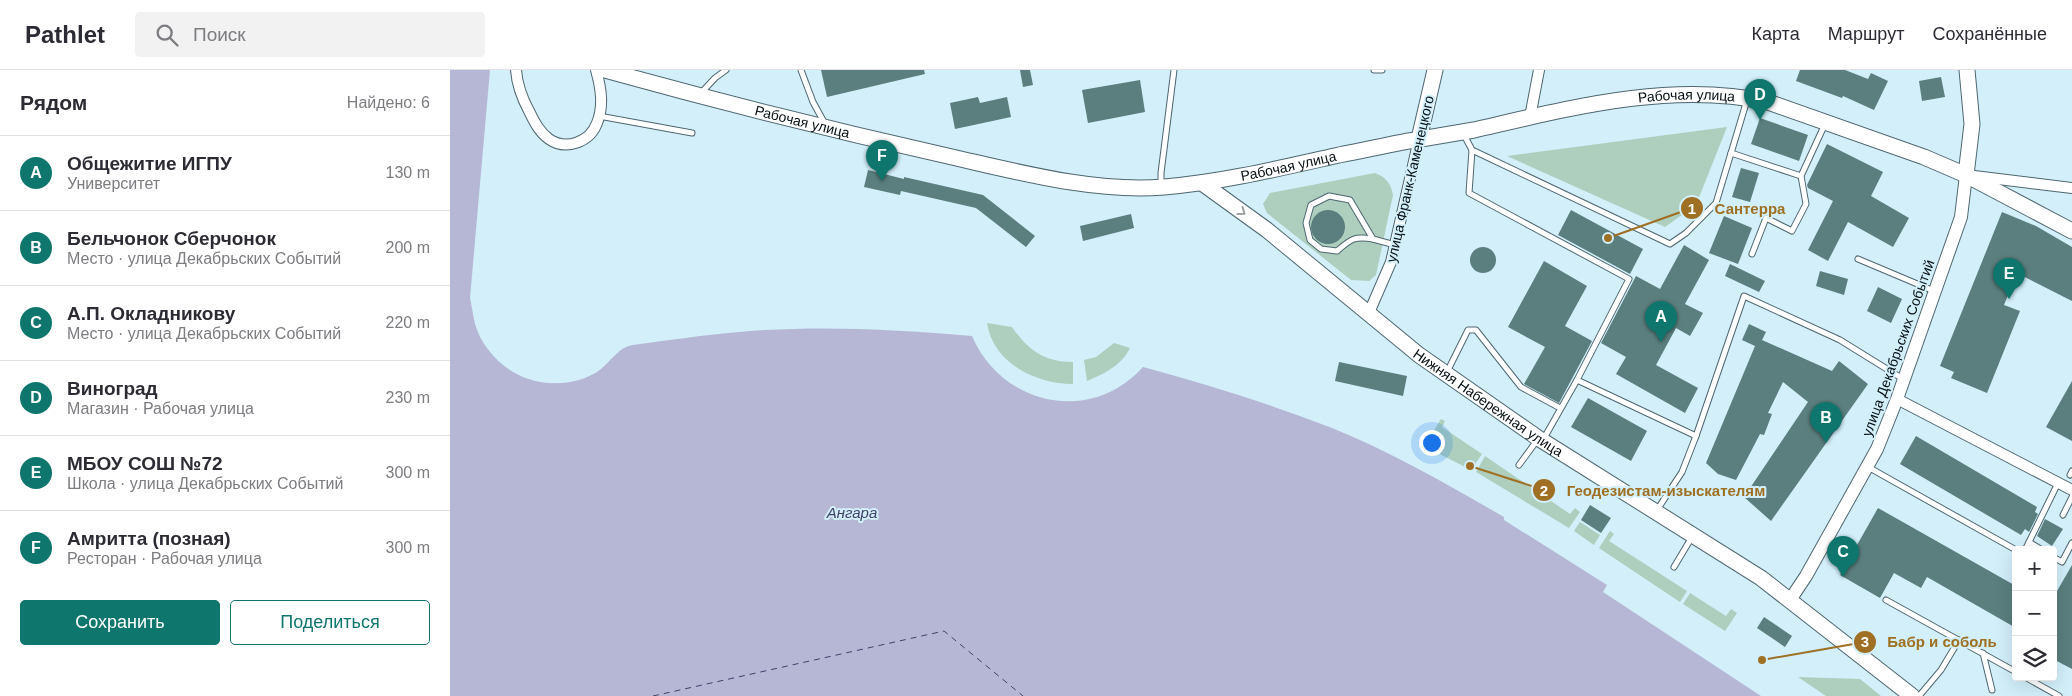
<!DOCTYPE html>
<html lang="ru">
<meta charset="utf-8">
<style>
:root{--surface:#fff;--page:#f2f2f3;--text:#2b2b33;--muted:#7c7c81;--line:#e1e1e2;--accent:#0f766e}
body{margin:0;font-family:Arial,sans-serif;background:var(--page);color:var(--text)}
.controls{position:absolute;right:15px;bottom:15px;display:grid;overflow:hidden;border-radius:5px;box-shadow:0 5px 20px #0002}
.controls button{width:45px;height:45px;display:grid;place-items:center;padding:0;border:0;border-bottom:1px solid var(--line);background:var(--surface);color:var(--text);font:25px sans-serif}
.you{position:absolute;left:981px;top:372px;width:18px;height:18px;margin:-12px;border:4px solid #fff;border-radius:50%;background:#1a73e8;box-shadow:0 0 0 8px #1a73e833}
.badge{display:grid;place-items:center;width:32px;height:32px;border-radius:50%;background:var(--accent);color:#fff;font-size:16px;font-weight:700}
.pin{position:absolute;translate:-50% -41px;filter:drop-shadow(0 1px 2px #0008)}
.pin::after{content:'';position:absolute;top:26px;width:18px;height:15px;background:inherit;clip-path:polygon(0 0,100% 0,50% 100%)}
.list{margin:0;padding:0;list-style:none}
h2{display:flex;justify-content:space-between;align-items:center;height:65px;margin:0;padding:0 20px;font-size:21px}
h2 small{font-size:16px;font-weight:400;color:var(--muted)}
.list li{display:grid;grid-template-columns:32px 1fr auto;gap:15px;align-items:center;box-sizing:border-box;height:75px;padding:0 20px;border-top:1px solid var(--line)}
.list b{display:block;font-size:19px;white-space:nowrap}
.list p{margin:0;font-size:16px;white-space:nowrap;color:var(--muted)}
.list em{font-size:16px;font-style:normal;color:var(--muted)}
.actions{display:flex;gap:10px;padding:15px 20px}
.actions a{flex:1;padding:11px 0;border:1px solid var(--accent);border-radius:5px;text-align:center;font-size:18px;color:var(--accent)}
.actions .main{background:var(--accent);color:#fff}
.icon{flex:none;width:28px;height:28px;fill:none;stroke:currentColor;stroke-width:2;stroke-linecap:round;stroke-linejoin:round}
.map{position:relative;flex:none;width:1622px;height:626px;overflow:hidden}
header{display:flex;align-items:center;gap:30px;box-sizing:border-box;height:70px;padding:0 25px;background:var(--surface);border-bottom:1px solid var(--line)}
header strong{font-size:24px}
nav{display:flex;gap:28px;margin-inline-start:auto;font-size:18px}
.search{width:350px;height:45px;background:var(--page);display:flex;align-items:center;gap:12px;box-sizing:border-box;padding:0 18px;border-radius:5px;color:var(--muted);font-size:19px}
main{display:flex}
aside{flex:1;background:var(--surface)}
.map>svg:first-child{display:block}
.green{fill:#aecfbe}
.water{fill:#b6b7d5}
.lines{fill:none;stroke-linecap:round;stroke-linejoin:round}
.ferry{stroke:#42416c;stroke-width:1;stroke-dasharray:6 5;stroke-linecap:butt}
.building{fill:#5a7f7e}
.service-casing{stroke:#4e6771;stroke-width:7}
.minor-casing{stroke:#4e6771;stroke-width:12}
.tertiary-casing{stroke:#4e6771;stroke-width:14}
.secondary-casing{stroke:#4e6771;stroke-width:17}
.service{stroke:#fff;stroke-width:5}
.minor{stroke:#fff;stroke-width:10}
.tertiary{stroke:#fff;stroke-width:12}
.secondary{stroke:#fff;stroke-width:15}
.oneway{stroke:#9b9fa0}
.labels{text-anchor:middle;stroke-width:4;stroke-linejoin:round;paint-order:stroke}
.street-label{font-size:14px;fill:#050e11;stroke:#d2effa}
.water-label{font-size:15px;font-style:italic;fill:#42416c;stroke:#d2effa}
.leader{fill:none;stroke:#9f6f23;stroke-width:2}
.callout-dot{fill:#9f6f23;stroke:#d2effa;stroke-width:2}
.mark-label{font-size:15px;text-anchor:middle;font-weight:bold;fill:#fff}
.callout-label{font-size:15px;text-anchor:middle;font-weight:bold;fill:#9f6f23;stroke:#d2effa;stroke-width:4;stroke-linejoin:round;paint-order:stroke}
</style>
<header>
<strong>Pathlet</strong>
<div class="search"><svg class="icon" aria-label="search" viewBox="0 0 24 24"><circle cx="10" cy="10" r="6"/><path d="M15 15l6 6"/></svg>Поиск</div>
<nav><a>Карта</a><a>Маршрут</a><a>Сохранённые</a></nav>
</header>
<main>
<aside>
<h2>Рядом<small>Найдено: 6</small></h2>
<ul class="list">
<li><span class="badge">A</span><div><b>Общежитие ИГПУ</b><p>Университет</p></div><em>130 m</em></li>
<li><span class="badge">B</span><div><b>Бельчонок Сберчонок</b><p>Место · улица Декабрьских Событий</p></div><em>200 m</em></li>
<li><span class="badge">C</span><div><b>А.П. Окладникову</b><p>Место · улица Декабрьских Событий</p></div><em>220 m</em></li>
<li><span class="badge">D</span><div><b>Виноград</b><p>Магазин · Рабочая улица</p></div><em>230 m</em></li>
<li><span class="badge">E</span><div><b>МБОУ СОШ №72</b><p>Школа · улица Декабрьских Событий</p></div><em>300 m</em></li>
<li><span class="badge">F</span><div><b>Амритта (позная)</b><p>Ресторан · Рабочая улица</p></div><em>300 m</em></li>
</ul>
<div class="actions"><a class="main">Сохранить</a><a>Поделиться</a></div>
</aside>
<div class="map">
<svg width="1622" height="626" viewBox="0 0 1622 626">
<rect width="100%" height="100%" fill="#d2effa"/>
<g class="green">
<path d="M1277,57L1246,135L1215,157L1057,86Z"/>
<path d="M925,103C936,107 941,114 943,125L926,205L919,211L901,210L817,143L813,134L820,123Z"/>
<path d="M537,253L562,257C578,280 594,292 623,292V314C586,314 543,293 537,253Z"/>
<path d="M664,273L680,278C672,295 654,304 637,311L634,290L646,287Z"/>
<path d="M991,349L995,351L992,357L1032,384L1021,400L974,376Z"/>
<path d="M1035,386L1120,444L1125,438L1130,442L1119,458L1026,402Z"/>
<path d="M1130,452L1150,465L1144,475L1124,461Z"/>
<path d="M1160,461L1164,464L1159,471L1237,521L1230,532L1149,478Z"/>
<path d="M1240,523L1276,546L1281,539L1287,543L1275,561L1233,534Z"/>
<path d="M1348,607L1410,609L1431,626H1376Z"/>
</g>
<path class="water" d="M0,0H40L20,228C22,237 23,246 25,254C32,279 55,302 79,309C101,317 132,314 151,299C162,290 169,277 183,275C227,269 270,263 315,260C383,256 454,260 522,266C552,336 641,355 693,297C757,314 820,334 882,358C942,382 998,415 1054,447V450L1157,515L1153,522L1311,626H0Z"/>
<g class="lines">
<path class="ferry" d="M203,626L494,561L573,626"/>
</g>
<g class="building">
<path d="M371,0H474L475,4L377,27Z"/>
<path d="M570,0H580L583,15L573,17Z"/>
<path d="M1350,0H1395L1418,9L1421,3L1438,11L1424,40L1393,26L1392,28L1346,11Z"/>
<path d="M1491,7L1495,27L1472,31L1469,11Z"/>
<path d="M690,10L695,42L638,53L632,20Z"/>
<path d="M528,27L530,33L557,27L561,47L505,59L500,33Z"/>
<path d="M1310,48L1358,65L1349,91L1301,74Z"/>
<path d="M1377,74L1433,102L1421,126L1459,148L1443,177L1398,152L1378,191L1358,180L1383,131L1358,118L1357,115Z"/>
<path d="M1291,98L1309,103L1300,132L1282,127Z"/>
<path d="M418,100L454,109V107L533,125L585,166L576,177L526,138L451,121L450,125L414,117Z"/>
<circle cx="878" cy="157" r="17"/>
<path d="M1121,140L1193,179L1180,204L1108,165Z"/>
<path d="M1552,142L1586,156L1622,177V231L1567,203L1554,235L1570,241L1537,323L1501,308L1504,302L1490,296Z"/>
<path d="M681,144L684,158L633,171L630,156Z"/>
<path d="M1274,146L1302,158L1288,194L1259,183Z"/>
<path d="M1234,175L1259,190L1235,234L1253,243L1240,266L1226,258L1206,295L1248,318L1235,343L1166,304L1176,287L1151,273L1186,206L1210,219Z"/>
<circle cx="1033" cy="190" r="13"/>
<path d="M1094,191L1137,216L1115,256L1142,271L1109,333L1074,314L1095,277L1058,257Z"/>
<path d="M1280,194L1315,211L1309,222L1275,206Z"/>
<path d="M1370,201L1398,209L1394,225L1366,216Z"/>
<path d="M1428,217L1452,229L1441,253L1417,241Z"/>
<path d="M1299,254L1316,262L1312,270L1382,301L1389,291L1418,314L1321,451L1294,427L1358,332L1333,312L1318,343L1322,344L1314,365L1310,364L1286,410L1268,404L1256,393L1305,276L1292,270Z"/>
<path d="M889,292L957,306L953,326L885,311Z"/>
<path d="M1622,311V371L1596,357Z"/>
<path d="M1138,328L1197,361L1181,391L1121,357Z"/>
<path d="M1466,366L1587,437L1585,442L1588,444L1579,462L1575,459L1571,465L1450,394Z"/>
<path d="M1140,435L1161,448L1151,463L1131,450Z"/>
<path d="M1428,438L1566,516V558L1477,507L1471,518L1444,503L1430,528L1390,505Z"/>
<path d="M1595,449L1613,459L1602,476L1587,466Z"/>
<path d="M1622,495V599L1603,589V528Z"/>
<path d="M1314,547L1342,566L1335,577L1307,558Z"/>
</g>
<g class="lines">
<defs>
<g id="service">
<path d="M351,0L363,32L375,54"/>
<path d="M924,0H932"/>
<path d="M251,23L265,8L276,0"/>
<path d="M149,46L242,63"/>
<path d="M1013,63L1022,80L1019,123L1179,209L1127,310L1093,370"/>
<path d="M1022,80L1220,174L1236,163L1266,133L1297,30"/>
<path d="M1281,83L1351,106"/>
<path d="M711,116V103L724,0"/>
<path d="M879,126L900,130L923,169C904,166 901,169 887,181L871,179L860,170L856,153L861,135Z"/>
<path d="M923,169L945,175"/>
<path d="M1302,184L1316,148L1342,161L1356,134L1351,106L1375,54"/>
<path d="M1408,189L1484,221"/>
<path d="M997,302L1018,260H1026L1071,317L1110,338"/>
<path d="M1127,310L1246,366L1232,402L1207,440"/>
<path d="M1246,366L1294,226L1390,270L1453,309"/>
<path d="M1069,395L1088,369"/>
<path d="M1418,397L1566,480"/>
<path d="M1620,405L1622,401"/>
<path d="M1613,445L1622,427"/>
<path d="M1575,480L1579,472"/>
<path d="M1592,480L1579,472L1608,413"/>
<path d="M1603,487L1612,492L1622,473"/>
<path d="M1224,497L1242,467"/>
<path d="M1436,530L1566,602"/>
<path d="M1533,583L1542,620"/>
<path d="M1575,607L1609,626"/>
<path d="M1469,626L1491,600L1509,570"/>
</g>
<g id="minor">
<path d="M66,0C67,14 72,28 79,41C84,51 89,62 99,69C116,81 140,72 147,53C154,36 151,18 146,0"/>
<path d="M1080,47L1089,0"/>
<path d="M1524,106L1622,118"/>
<path d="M918,245L941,192L969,69"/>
<path d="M1447,329L1622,420"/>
</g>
<path id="tertiary" d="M1340,530L1356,506L1427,379L1447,329L1511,147L1516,105"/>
<g id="secondary">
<path id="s1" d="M155,0C270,32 386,61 502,87C568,102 646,123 714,117C773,112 831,98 889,85C917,80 944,73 971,69C989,66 1006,63 1024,60C1120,38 1220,11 1318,32L1474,87L1516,105L1622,161"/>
<path d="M969,69L985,0"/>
<path d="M1516,105L1522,54L1517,0"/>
<path id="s2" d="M752,113L817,160L969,285L1088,368L1311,508L1462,626"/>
</g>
</defs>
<use href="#service" class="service-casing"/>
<use href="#minor" class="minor-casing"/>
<use href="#tertiary" class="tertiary-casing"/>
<use href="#secondary" class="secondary-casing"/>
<use href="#service" class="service"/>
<use href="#minor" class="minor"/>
<use href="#tertiary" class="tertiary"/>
<use href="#secondary" class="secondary"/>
</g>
<defs><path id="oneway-chevron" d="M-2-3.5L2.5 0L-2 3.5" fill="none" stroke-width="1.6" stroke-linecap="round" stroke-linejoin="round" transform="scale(1.25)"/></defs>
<use class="oneway" href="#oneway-chevron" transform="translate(792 142) rotate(36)"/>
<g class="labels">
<g class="street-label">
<text dy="5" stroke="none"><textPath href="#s1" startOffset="1104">Рабочая улица</textPath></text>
<text dy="5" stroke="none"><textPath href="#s1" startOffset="204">Рабочая улица</textPath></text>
<text dy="5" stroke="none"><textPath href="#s1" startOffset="699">Рабочая улица</textPath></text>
<text transform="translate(960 109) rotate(-77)" y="5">улица Франк-Каменецкого</text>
<text transform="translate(1448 278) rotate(-70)" y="5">улица Декабрьских Событий</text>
<text dy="5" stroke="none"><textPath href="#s2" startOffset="361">Нижняя Набережная улица</textPath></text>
</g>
<g class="water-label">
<text x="402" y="448">Ангара</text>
</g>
</g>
<path class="leader" d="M1158 168L1242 138M1020 396L1094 420M1312 590L1415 572"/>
<g class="callout-dot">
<circle cx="1158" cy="168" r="5"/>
<circle cx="1020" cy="396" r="5"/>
<circle cx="1312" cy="590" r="5"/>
<circle cx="1242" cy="138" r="12"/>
<circle cx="1094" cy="420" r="12"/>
<circle cx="1415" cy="572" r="12"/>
</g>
<g class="mark-label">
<text x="1242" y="144">1</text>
<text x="1094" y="426">2</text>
<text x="1415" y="577">3</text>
</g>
<g class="callout-label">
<text x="1300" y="144">Сантерра</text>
<text x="1216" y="426">Геодезистам-изыскателям</text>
<text x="1492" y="577">Бабр и соболь</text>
</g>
</svg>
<div class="controls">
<button>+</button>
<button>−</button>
<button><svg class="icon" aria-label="layers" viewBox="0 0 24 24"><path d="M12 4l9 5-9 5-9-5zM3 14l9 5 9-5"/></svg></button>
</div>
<div class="you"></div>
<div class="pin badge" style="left:1211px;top:272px">A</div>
<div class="pin badge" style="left:1376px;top:373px">B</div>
<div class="pin badge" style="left:1393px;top:507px">C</div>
<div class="pin badge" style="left:1310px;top:50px">D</div>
<div class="pin badge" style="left:1559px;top:229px">E</div>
<div class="pin badge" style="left:432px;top:111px">F</div>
</div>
</main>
